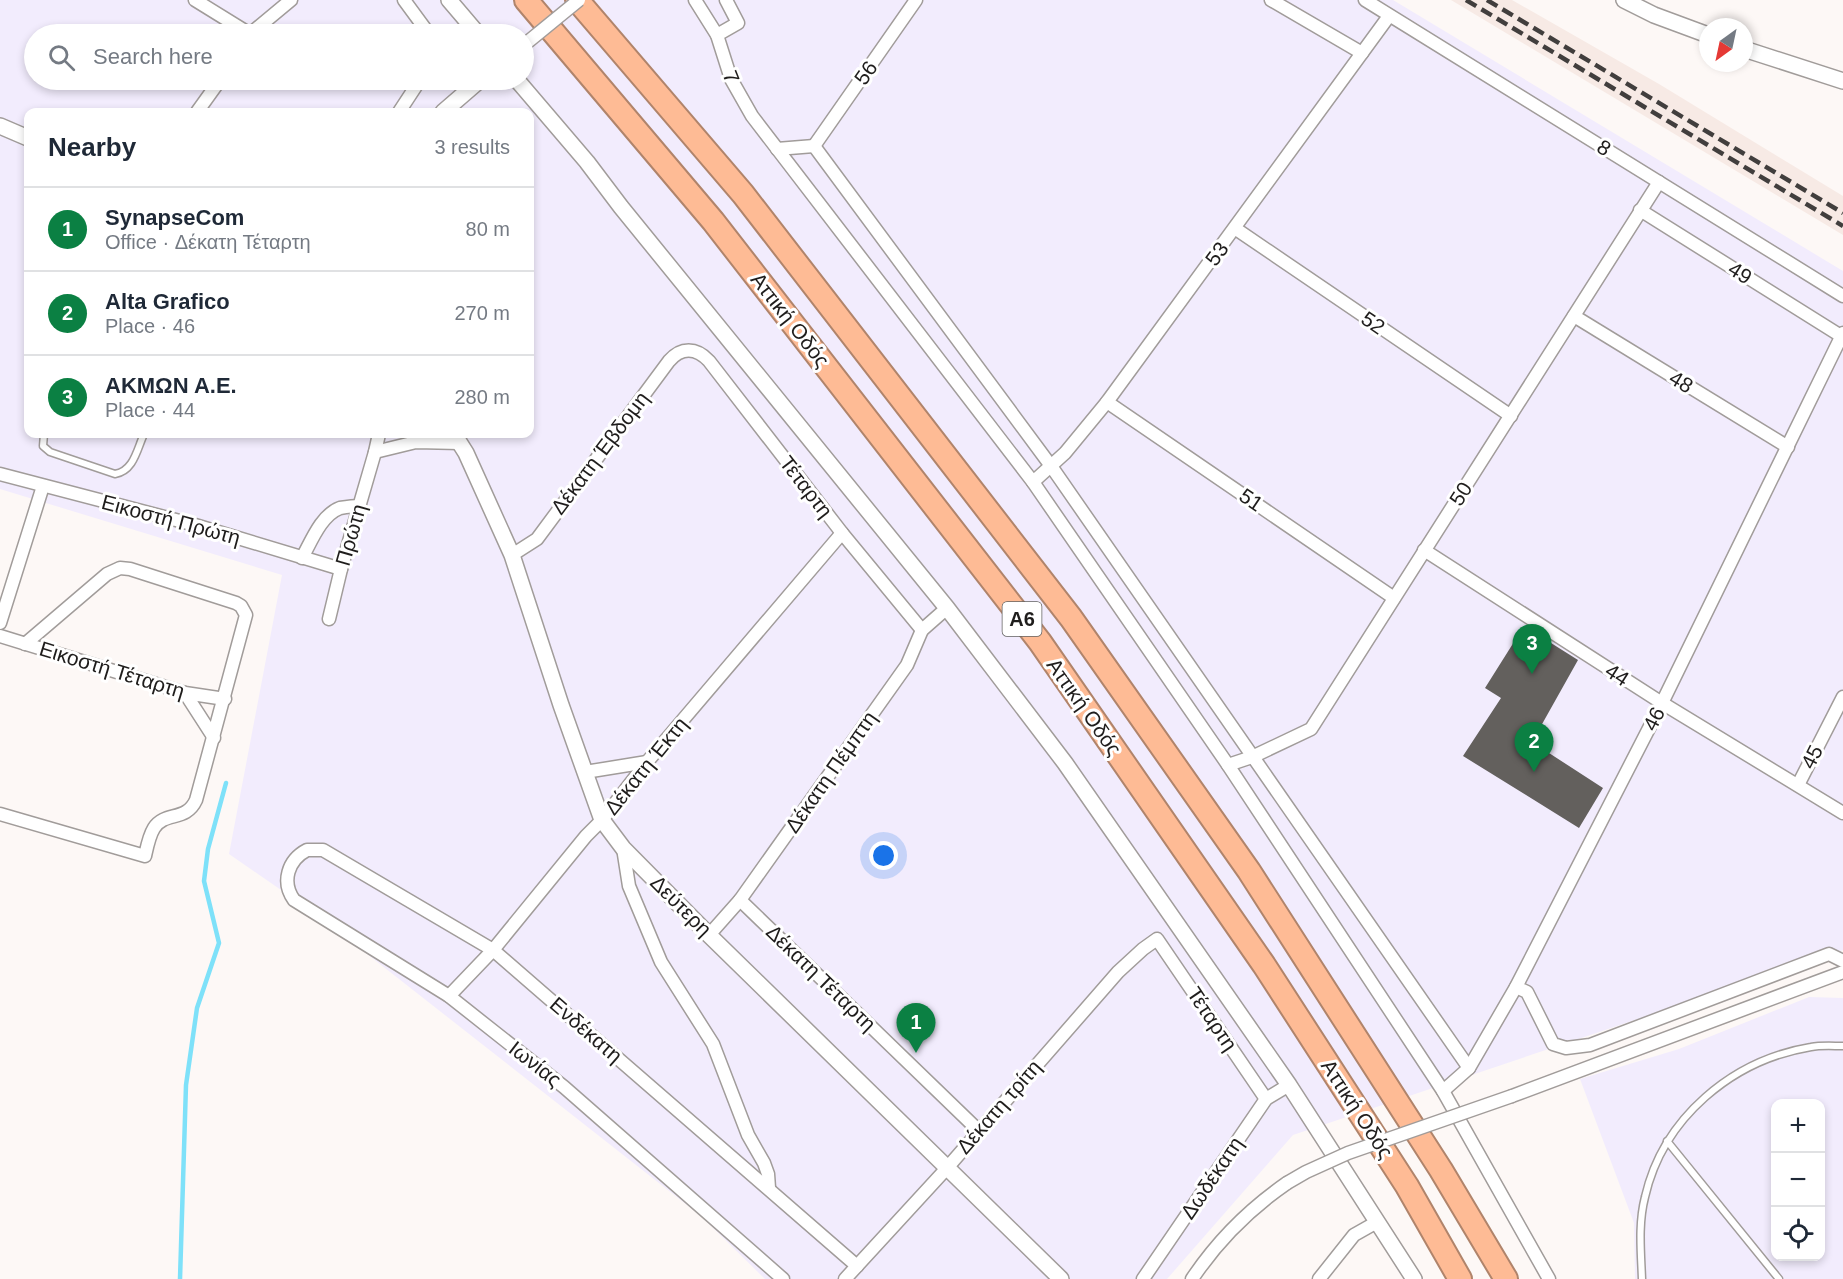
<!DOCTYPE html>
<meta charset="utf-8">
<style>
:root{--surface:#fff;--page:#f2f2f3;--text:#1f2937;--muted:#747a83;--line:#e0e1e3;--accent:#0b8043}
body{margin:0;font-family:Helvetica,sans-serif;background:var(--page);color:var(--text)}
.controls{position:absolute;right:18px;bottom:18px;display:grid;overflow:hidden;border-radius:12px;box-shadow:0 3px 9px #0003}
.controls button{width:54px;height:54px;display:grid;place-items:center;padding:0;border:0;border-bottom:2px solid var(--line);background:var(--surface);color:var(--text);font:30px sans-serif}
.compass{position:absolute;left:1699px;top:18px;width:54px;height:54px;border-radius:50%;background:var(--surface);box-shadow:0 3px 9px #0003;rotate:213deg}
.you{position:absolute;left:884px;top:856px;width:21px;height:21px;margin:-15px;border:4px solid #fff;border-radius:50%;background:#1a73e8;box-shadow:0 0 0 9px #1a73e833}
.badge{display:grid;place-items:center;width:39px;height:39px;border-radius:50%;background:var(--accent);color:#fff;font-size:20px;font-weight:700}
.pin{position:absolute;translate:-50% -50px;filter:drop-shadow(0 2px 3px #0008)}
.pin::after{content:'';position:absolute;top:32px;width:21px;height:18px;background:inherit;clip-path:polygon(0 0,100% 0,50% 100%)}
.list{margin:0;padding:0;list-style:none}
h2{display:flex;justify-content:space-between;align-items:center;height:78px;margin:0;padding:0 24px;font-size:26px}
h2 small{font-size:20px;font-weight:400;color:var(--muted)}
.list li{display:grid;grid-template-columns:39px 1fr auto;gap:18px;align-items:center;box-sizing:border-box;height:84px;padding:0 24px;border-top:2px solid var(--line)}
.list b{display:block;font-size:22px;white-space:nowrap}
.list p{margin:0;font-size:20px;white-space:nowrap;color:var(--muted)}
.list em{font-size:20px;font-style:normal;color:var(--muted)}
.icon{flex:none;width:33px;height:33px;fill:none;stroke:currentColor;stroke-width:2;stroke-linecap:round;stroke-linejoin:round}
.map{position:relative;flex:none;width:1843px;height:1279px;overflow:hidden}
.search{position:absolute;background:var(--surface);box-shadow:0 3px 9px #0003;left:24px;top:24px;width:510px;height:66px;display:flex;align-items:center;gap:15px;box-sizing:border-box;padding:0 21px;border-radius:33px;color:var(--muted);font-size:22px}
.panel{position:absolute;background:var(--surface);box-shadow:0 3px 9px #0003;left:24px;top:108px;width:510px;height:330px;border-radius:12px}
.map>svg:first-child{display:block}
.built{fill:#f7eae5}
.industrial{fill:#f2ecfd;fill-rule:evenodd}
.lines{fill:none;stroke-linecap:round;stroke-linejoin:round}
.stream{stroke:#7ee1f9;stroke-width:4.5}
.building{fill:#63605d}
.service-casing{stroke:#a19c9a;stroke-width:9}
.minor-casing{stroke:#a19c9a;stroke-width:15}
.tertiary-casing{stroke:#a19c9a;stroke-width:18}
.motorway-casing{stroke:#b0846b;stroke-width:26}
.service{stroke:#fff;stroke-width:6}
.minor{stroke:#fff;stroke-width:12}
.tertiary{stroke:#fff;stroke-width:15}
.motorway{stroke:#febb95;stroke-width:22}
.rail{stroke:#413e3d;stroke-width:4.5;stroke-dasharray:12 6;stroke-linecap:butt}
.minor-bridge-casing{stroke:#a19c9a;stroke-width:15;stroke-linecap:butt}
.minor-bridge{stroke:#fff;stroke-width:12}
.labels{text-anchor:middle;stroke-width:6;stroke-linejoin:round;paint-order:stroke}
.shield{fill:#fff;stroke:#626160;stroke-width:1.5}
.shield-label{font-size:20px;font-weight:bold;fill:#1f1d1c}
.street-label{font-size:21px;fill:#1f1d1c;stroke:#fff}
</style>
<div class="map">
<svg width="1843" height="1279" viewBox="0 0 1843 1279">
<rect width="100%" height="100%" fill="#fdf8f6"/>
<path class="built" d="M1451,0H1512L1659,84L1843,196V235Z"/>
<g class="industrial">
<path d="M0,0H1393L1843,271V950L1293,1135L1167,1279H765L701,1216L320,917L229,854L282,575L0,489ZM34,34H524V80H34ZM28,112H530V434H28Z"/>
<path d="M1809,997L1843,998V1279H1635L1634,1223L1580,1079L1679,1049ZM1776,1104H1820V1256H1776Z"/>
</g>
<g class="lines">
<path class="stream" d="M180,1279L186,1085L197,1008L219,943L204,881L208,849L226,783"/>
</g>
<path class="building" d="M1524,626L1578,660L1532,742L1603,788L1579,828L1463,756L1501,698L1485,688Z"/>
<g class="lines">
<defs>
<g id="service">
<path d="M44,434L43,446L50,452L115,474C134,471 137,449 144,434"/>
<path d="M1667,1141L1779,1279"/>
<path d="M1642,1279C1641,1252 1638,1224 1645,1197C1663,1118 1732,1060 1811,1047C1821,1045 1833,1046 1843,1046"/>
</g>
<g id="minor">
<path d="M195,0L250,34"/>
<path d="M404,0L429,34"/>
<path d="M695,0L717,35L731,79L752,116L1033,482L1228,765L1443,1091L1549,1279"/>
<path d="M1271,0L1362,53"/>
<path d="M1365,0L1843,296"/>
<path d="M250,34L291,0"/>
<path d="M717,35L738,23L726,0"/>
<path d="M197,112L220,80"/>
<path d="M399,112L420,80"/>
<path d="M814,146L1051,466L1469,1068"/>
<path d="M814,146L916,0"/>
<path d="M777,149L814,146"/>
<path d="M1640,210L1841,336"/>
<path d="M1236,229L1511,416"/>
<path d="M1574,316L1788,447"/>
<path d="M1107,402L1394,598"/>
<path d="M375,452L416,442L460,443"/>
<path d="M0,474L195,525L341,569"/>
<path d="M1033,482L1065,453L1107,402L1389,16"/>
<path d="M1424,550L1662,703L1843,813"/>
<path d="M512,555L537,539L669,361C681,347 696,347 709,361L842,533L922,630"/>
<path d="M302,558C311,542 321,515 340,508C346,507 353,506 360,506"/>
<path d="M329,619L341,569L375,452L379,434"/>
<path d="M0,623L43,486"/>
<path d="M0,636L185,693L225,699"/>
<path d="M185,693L214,738"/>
<path d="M1228,765L1252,757L1311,729L1659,182"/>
<path d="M585,772L647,762"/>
<path d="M1798,785L1843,697"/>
<path d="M0,814L145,856C147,847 149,836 154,828C165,811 186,822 196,800L246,615L241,606L236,603L130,569L120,568L107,574L25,644"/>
<path d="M623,848L629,886L661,962L713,1044L748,1135L764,1163L768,1174L769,1188"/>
<path d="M740,900L979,1131"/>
<path d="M709,935L740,900L907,665L922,630L947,608"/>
<path d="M1516,987L1527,992L1553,1044L1566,1048L1590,1045L1829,954L1843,961"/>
<path d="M449,996L493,950L586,836L602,820L647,762L842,533"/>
<path d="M1443,1091L1469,1068L1516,987L1662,703L1843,333"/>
<path d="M1512,1096L1843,972"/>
<path d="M783,1279L564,1087L449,996L294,900C281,882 288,860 307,850H323L493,950L857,1266"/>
<path d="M845,1279L947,1168L1118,972L1143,949L1157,939L1266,1099"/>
<path d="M1143,1279L1266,1099L1289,1085"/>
<path d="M1192,1279C1218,1240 1248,1210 1287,1183"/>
<path d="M1319,1279L1354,1235L1377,1222"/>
</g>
<g id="tertiary">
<path d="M449,0L478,34"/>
<path d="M1624,0L1654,15L1708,35"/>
<path d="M1744,49L1843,81"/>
<path d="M517,80L587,162L621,207L947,608L1065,763L1289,1085L1414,1279"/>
<path d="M443,112L480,80"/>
<path d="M0,126L28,138"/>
<path d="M454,434L466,453L512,555L561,705L602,820L623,848L709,935L1061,1279"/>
</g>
<g id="motorway">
<path d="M526,0L713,221L1040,642L1264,965L1407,1186L1460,1279"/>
<path d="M577,0L743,194L1071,618L1249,871L1441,1170L1506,1279"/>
</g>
</defs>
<use href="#service" class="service-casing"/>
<use href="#minor" class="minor-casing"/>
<use href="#tertiary" class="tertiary-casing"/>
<use href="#motorway" class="motorway-casing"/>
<use href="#service" class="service"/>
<use href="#minor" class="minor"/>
<use href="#tertiary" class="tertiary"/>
<use href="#motorway" class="motorway"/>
<g class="rail">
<path d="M1466,0L1843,226"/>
<path d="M1487,0L1843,213"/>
</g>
<defs>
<g id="minor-bridge">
<path d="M524,45L579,0"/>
<path d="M1287,1183L1306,1172L1348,1153L1512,1096"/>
</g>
</defs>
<use href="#minor-bridge" class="minor-bridge-casing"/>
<use href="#minor-bridge" class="minor-bridge"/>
</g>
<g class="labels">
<rect class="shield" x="1002.5" y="602" width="39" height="34" rx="4.5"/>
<g class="shield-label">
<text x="1022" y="626">Α6</text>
</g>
<g class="street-label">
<text transform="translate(866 73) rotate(-55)" y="7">56</text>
<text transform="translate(731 77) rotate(68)" y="7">7</text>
<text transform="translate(1604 148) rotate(32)" y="7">8</text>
<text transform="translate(1217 254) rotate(-54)" y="7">53</text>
<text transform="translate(1740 273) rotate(32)" y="7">49</text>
<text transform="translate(790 320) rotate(52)" y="7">Αττική Οδός</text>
<text transform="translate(1373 323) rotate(34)" y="7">52</text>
<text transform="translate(1681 382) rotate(31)" y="7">48</text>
<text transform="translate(600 453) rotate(-53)" y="7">Δέκατη Έβδομη</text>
<text transform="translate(806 487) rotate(52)" y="7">Τέταρτη</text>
<text transform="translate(1461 494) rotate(-57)" y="7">50</text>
<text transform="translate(1251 500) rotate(34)" y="7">51</text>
<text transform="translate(171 520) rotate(15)" y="7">Εικοστή Πρώτη</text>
<text transform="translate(351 535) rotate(-74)" y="7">Πρώτη</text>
<text transform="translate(112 670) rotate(17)" y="7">Εικοστή Τέταρτη</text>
<text transform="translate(1617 675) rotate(33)" y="7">44</text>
<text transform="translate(1084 707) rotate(55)" y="7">Αττική Οδός</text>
<text transform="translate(1654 719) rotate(-63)" y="7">46</text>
<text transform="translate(1812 757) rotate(-63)" y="7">45</text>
<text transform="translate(646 766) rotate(-51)" y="7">Δέκατη Έκτη</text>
<text transform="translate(831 772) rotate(-55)" y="7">Δέκατη Πέμπτη</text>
<text transform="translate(681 906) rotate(45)" y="7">Δεύτερη</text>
<text transform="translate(821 978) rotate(44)" y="7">Δέκατη Τέταρτη</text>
<text transform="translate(1212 1019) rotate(56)" y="7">Τέταρτη</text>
<text transform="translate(586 1030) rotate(41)" y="7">Ενδέκατη</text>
<text transform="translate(535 1064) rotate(38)" y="7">Ιωνίας</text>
<text transform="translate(999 1107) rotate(-49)" y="7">Δέκατη τρίτη</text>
<text transform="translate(1357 1109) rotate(57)" y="7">Αττική Οδός</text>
<text transform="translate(1212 1178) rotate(-56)" y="7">Δωδέκατη</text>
</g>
</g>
</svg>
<div class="controls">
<button>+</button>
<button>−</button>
<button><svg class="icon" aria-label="locate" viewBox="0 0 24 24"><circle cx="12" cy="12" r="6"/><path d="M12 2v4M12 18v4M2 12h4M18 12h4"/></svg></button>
</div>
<svg class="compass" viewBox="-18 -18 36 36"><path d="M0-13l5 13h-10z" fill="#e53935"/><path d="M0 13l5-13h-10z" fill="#747a83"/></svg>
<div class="you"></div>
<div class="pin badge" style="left:916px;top:1053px">1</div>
<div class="pin badge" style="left:1534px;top:772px">2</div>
<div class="pin badge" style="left:1532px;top:674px">3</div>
<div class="search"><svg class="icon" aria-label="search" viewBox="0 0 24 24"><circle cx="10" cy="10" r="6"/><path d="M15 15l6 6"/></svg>Search here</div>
<section class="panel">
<h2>Nearby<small>3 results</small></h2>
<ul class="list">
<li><span class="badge">1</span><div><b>SynapseCom</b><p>Office · Δέκατη Τέταρτη</p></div><em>80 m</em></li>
<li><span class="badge">2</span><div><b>Alta Grafico</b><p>Place · 46</p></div><em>270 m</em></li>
<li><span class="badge">3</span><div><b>ΑΚΜΩΝ Α.Ε.</b><p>Place · 44</p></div><em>280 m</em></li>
</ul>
</section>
</div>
